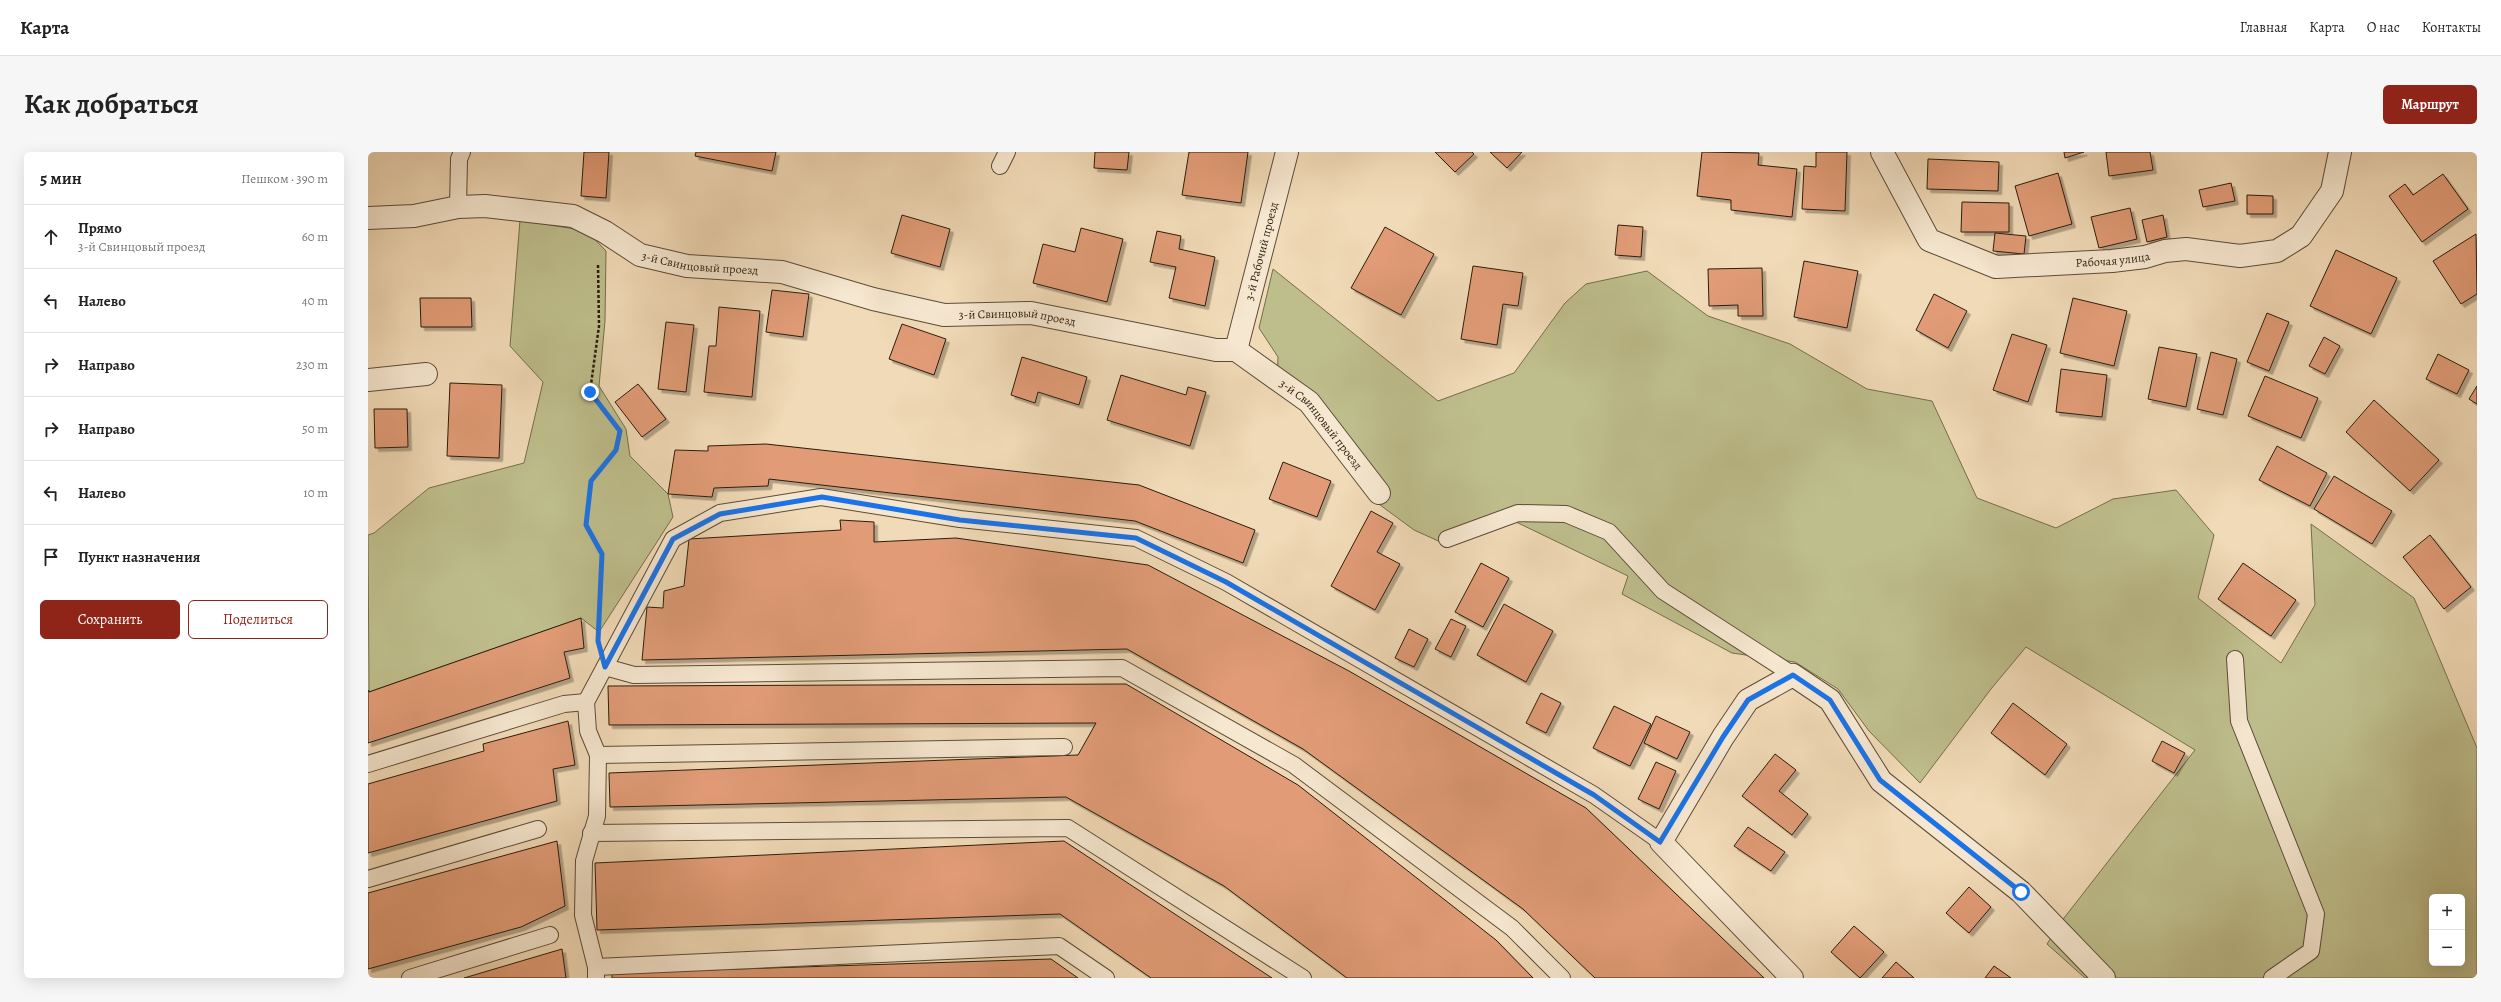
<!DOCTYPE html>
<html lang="ru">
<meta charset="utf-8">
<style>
:root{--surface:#fff;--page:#f6f6f6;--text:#222;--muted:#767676;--line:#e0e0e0;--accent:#8f2418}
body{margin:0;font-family:Alegreya,serif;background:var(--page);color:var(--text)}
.controls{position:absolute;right:12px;bottom:12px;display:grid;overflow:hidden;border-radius:6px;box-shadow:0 4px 16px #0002}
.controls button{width:36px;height:36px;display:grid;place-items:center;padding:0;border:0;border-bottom:1px solid var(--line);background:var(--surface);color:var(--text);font:20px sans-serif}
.stop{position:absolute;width:12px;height:12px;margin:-9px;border:3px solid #1a73e8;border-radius:50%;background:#fff}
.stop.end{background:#1a73e8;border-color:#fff;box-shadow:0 1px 4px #0008}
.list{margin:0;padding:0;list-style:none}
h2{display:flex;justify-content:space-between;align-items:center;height:52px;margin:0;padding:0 16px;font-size:17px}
h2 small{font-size:13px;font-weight:400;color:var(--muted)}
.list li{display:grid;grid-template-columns:26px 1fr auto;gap:12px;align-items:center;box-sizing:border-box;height:64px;padding:0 16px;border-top:1px solid var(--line)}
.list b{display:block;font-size:15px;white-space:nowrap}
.list p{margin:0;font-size:13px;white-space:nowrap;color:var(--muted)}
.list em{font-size:13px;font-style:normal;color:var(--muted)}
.actions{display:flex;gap:8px;padding:12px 16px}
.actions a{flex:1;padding:9px 0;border:1px solid var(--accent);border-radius:6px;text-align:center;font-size:14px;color:var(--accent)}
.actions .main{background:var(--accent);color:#fff}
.icon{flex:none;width:22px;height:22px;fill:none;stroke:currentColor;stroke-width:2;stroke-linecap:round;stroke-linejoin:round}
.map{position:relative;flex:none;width:2109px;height:826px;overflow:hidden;border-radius:6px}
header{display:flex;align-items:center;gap:24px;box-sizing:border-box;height:56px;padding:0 20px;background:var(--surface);border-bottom:1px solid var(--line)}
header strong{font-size:19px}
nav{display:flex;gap:22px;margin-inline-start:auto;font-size:14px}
.intro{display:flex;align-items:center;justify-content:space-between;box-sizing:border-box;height:96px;padding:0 24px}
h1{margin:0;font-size:28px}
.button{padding:10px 18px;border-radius:6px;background:var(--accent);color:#fff;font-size:14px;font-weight:700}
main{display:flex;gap:24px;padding:0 24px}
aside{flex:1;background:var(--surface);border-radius:6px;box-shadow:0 4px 16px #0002}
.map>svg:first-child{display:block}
.green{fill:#bebe8c;stroke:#746e4c;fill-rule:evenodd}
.building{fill:#e19c77;stroke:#2a1d0d;filter:url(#shadow)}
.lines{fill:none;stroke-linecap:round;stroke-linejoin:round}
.lane-casing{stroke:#5c4c38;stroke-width:18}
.street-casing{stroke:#5c4c38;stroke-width:24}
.path{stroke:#2a1d0d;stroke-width:2.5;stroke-dasharray:3 2;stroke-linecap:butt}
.lane{stroke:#f6e7d0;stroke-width:16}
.street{stroke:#f6e7d0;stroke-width:22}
.route{stroke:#1a73e8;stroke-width:5}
.labels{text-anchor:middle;stroke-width:4;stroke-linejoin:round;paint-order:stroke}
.street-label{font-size:12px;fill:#2a1d0d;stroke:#f6e7d0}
</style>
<header>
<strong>Карта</strong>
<nav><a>Главная</a><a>Карта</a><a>О нас</a><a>Контакты</a></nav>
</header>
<div class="intro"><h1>Как добраться</h1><a class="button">Маршрут</a></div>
<main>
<aside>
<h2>5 мин<small>Пешком · 390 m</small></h2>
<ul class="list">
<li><svg class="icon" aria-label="ahead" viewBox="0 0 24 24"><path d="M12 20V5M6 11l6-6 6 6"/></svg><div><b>Прямо</b><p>3-й Свинцовый проезд</p></div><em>60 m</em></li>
<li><svg class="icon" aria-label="left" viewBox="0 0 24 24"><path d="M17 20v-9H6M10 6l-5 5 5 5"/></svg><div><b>Налево</b></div><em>40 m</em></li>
<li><svg class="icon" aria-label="right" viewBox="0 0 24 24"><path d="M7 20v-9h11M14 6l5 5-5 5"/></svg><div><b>Направо</b></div><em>230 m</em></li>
<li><svg class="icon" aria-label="right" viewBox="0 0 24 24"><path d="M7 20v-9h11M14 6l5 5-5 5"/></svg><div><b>Направо</b></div><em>50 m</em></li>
<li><svg class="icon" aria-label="left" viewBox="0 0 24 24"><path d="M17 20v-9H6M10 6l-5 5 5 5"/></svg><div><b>Налево</b></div><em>10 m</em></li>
<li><svg class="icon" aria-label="arrive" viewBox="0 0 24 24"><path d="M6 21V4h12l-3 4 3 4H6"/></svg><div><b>Пункт назначения</b></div></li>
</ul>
<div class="actions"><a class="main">Сохранить</a><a>Поделиться</a></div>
</aside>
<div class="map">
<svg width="2109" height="826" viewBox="0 0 2109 826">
<defs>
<filter id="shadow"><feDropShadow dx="3.5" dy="3.5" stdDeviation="0" flood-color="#0004"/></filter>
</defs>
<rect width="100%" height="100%" fill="#f1dab7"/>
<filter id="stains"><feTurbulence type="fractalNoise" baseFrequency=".005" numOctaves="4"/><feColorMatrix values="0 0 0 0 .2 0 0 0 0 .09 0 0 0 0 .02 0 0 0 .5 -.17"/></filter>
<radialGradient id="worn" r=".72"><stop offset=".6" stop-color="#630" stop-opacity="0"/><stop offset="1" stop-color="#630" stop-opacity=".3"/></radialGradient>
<g class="green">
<path d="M152,68L219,79L238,99L237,169L231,234L258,277L262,304L300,342L305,365L231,480L213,466L1,540L0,383L6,381L61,336L156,311L175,230L142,194Z"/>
<path d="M905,117L1070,249L1146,221L1197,151L1218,132L1279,119L1340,164L1422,192L1499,237L1564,249L1609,346L1688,376L1745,347L1808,338L1846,383L1830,446L1913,511L1947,453L1943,372L2046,446L2109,596V826H1717L1679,792L1696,766L1827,598L1658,495L1623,537L1552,631L1501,579L1470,537L1427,510L1364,501L1254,442L1260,424L1148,370L1077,392L1046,378L1004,347L937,255L909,233L910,205L891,176ZM2064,745H2094V811H2064Z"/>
</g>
<g class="building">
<path d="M216,0H241L238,46L213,44Z"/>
<path d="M328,0H408L404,19L327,4Z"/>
<path d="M727,0H761L759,18L726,16Z"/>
<path d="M821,0H880L873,51L814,43Z"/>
<path d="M1067,0H1104L1106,2L1087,20Z"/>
<path d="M1122,0H1154L1139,16Z"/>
<path d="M1334,0L1391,1L1390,13L1429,17L1424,65L1363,58V48L1329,44Z"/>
<path d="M1448,0H1479L1477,59L1434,57L1436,14L1448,15Z"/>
<path d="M1696,0H1716L1697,6Z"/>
<path d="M1738,0H1782L1785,18L1741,24Z"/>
<path d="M1560,7L1631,10L1630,39L1559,37Z"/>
<path d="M1690,21L1704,72L1661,84L1647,34Z"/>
<path d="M2075,22L2100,57L2054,90L2021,44L2037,32L2045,43Z"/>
<path d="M1863,31L1867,49L1835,55L1831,38Z"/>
<path d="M1879,43L1905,44V62H1879Z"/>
<path d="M1594,50L1641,51V80H1593Z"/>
<path d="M1762,56L1769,87L1731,96L1723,65Z"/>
<path d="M534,63L582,77L572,115L523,101Z"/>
<path d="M1795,63L1799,85L1779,90L1774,68Z"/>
<path d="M1250,73L1275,75L1273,105L1247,103Z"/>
<path d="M1017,75L1066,102L1033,163L983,136Z"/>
<path d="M713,76L755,87L739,150L665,131L675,92L707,100Z"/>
<path d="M789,79L813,84L811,97L847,105L837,154L801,146L808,115L782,110Z"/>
<path d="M1627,81L1658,84L1656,102L1625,99Z"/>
<path d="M2108,82L2109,142L2093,152L2065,109Z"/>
<path d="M1968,98L2029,126L2003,182L1942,154Z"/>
<path d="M1436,109L1490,119L1479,176L1426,165Z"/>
<path d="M1105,114L1155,121L1150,154L1135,152L1129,193L1093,187Z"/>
<path d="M1394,116L1395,164H1370V153L1341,154L1340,117Z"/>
<path d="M404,138L441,142L435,185L398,180Z"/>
<path d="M1566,142L1599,159L1580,196L1548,178Z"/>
<path d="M52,146H103L104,175H53Z"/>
<path d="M1705,146L1759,159L1746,214L1692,201Z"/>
<path d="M351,155L392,159L384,245L336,240L341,194H348Z"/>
<path d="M1899,161L1921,170L1901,219L1879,210Z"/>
<path d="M298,170L326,173L318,240L290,237Z"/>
<path d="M534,172L578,187L566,223L521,207Z"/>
<path d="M1644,182L1679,193L1660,250L1625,238Z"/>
<path d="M1956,185L1972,194L1957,222L1941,214Z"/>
<path d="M1791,195L1829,202L1818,255L1780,247Z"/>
<path d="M1843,200L1869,207L1855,263L1829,257Z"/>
<path d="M2070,202L2101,218L2089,242L2058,227Z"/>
<path d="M654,205L719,225L711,253L670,240L667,251L643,243Z"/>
<path d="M1693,217L1739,223L1734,265L1688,260Z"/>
<path d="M753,223L818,243L820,235L838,240L822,294L739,268Z"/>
<path d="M1897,224L1950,246L1933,286L1880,264Z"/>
<path d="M82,231L134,233L131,306L79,304Z"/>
<path d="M270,232L298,267L274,285L247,250Z"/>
<path d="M2109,234V252L2101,247Z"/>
<path d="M2006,248L2071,308L2042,339L1978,280Z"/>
<path d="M6,257H39L40,295L7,296Z"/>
<path d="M398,292L771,333L887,378L875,411L767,369L401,327L400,334L346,336L344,345L300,342L307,298L340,299V294Z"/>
<path d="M1909,294L1959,321L1942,354L1891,328Z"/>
<path d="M915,310L963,329L949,365L901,347Z"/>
<path d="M1966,324L2024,359L2004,392L1946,357Z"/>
<path d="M1003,359L1025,371L1009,400L1032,412L1007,458L963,434Z"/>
<path d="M472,368L506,370V390L588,386L780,413L981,519L1218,656L1396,826H1227L1155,757L935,597L759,497L274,508L279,455L295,456L296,439L316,434L321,387L473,378Z"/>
<path d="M2062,383L2103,435L2076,457L2035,405Z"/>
<path d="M1113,411L1141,426L1115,475L1087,460Z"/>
<path d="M1875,411L1928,448L1903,484L1850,447Z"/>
<path d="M1136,452L1185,479L1158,530L1109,503Z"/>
<path d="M213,466L216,496L196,500L202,526L0,591V538L1,540Z"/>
<path d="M1083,467L1098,474L1083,505L1067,497Z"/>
<path d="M1041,477L1060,487L1046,515L1027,506Z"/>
<path d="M758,532L930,633L1128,788L1165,826H979L856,734L698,645L242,655L241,621L710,603L728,571L241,573L240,534Z"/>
<path d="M1173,541L1193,551L1178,581L1158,571Z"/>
<path d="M1645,551L1699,592L1677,623L1623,581Z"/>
<path d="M1246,554L1283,572L1262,614L1225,596Z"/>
<path d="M1288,564L1322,580L1309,607L1276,591Z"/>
<path d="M200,569L207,613L185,617L189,649L0,701V632L116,599L115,592Z"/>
<path d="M1794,589L1817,601L1806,621L1784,609Z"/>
<path d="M1407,602L1428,618L1411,639L1440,662L1424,683L1374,644Z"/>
<path d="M1288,610L1308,619L1291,657L1270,647Z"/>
<path d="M1380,675L1417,700L1403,719L1366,694Z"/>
<path d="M189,689L197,754L153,775L0,817V741Z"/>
<path d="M696,689L904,826H783L692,762L229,778L227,711Z"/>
<path d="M1601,735L1623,755L1601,781L1578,761Z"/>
<path d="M1486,774L1516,800L1492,826L1463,800Z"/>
<path d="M194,797L198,826H96Z"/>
<path d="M683,807L710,826H244V821Z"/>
<path d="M1528,810L1546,826H1514Z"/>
<path d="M1626,814L1643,826H1617Z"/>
</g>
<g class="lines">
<defs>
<g id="lane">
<path d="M632,14L639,0"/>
<path d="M90,55L91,7L94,0"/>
<path d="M1079,387L1150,361L1198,362L1241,380L1295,439L1425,523"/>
<path d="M1867,507L1871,569L1948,762L1943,799L1904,826"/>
<path d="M237,515L266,523L754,516L926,613L1144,776L1194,826"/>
<path d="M230,603L696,595"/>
<path d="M0,612L196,552L218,550"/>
<path d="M223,681L700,676L935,826"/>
<path d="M0,727L170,677"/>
<path d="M228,815L691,794L738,826"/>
<path d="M42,826L182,783"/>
<path d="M228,826V815L215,763L216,709L229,664L230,603L220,579L218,550L305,387L352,361L453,345L592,367L768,386L858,430L1226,643L1293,690"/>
</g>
<g id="street">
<path id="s1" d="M1514,0L1561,88L1628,115L1744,109L1777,105L1797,99L1818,97L1872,104L1909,99L1933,84L1964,39L1972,0"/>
<path id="s2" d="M0,66L46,64L90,55L117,54L205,64L237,80L272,103L319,114L414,120L505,147L576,163L663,161L848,198H868L941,250L1011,341"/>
<path id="s3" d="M868,198L919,0"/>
<path d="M0,228L58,222"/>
<path d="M1424,826L1293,690L1355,585L1380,548L1425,523L1462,548L1513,629L1653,740L1736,826"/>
</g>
</defs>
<use href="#lane" class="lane-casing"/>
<use href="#street" class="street-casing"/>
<path class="path" d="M230,113L231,174L222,240L252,279L248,298L223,329L218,373L234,402L231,465"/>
<use href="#lane" class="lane"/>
<use href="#street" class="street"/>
</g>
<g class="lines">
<path class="route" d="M222,240L252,279L248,298L223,329L218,373L234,402L230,489L237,515L305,387L352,362L454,345L592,368L768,386L858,430L1226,643L1292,690L1355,585L1380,548L1425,523L1462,548L1512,628L1653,740"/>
</g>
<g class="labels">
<g class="street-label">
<text dy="4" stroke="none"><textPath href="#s3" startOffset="102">3-й Рабочий проезд</textPath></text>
<text dy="4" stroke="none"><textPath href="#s1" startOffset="289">Рабочая улица</textPath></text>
<text dy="4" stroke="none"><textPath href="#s2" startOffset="345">3-й Свинцовый проезд</textPath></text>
<text dy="4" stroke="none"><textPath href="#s2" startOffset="669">3-й Свинцовый проезд</textPath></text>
<text dy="4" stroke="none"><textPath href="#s2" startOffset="1005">3-й Свинцовый проезд</textPath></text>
</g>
</g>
<rect width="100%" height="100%" filter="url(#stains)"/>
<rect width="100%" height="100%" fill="url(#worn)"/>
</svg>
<div class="controls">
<button>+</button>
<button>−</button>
</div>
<div class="stop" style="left:1653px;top:740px"></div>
<div class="stop end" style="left:222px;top:240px"></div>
</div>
</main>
